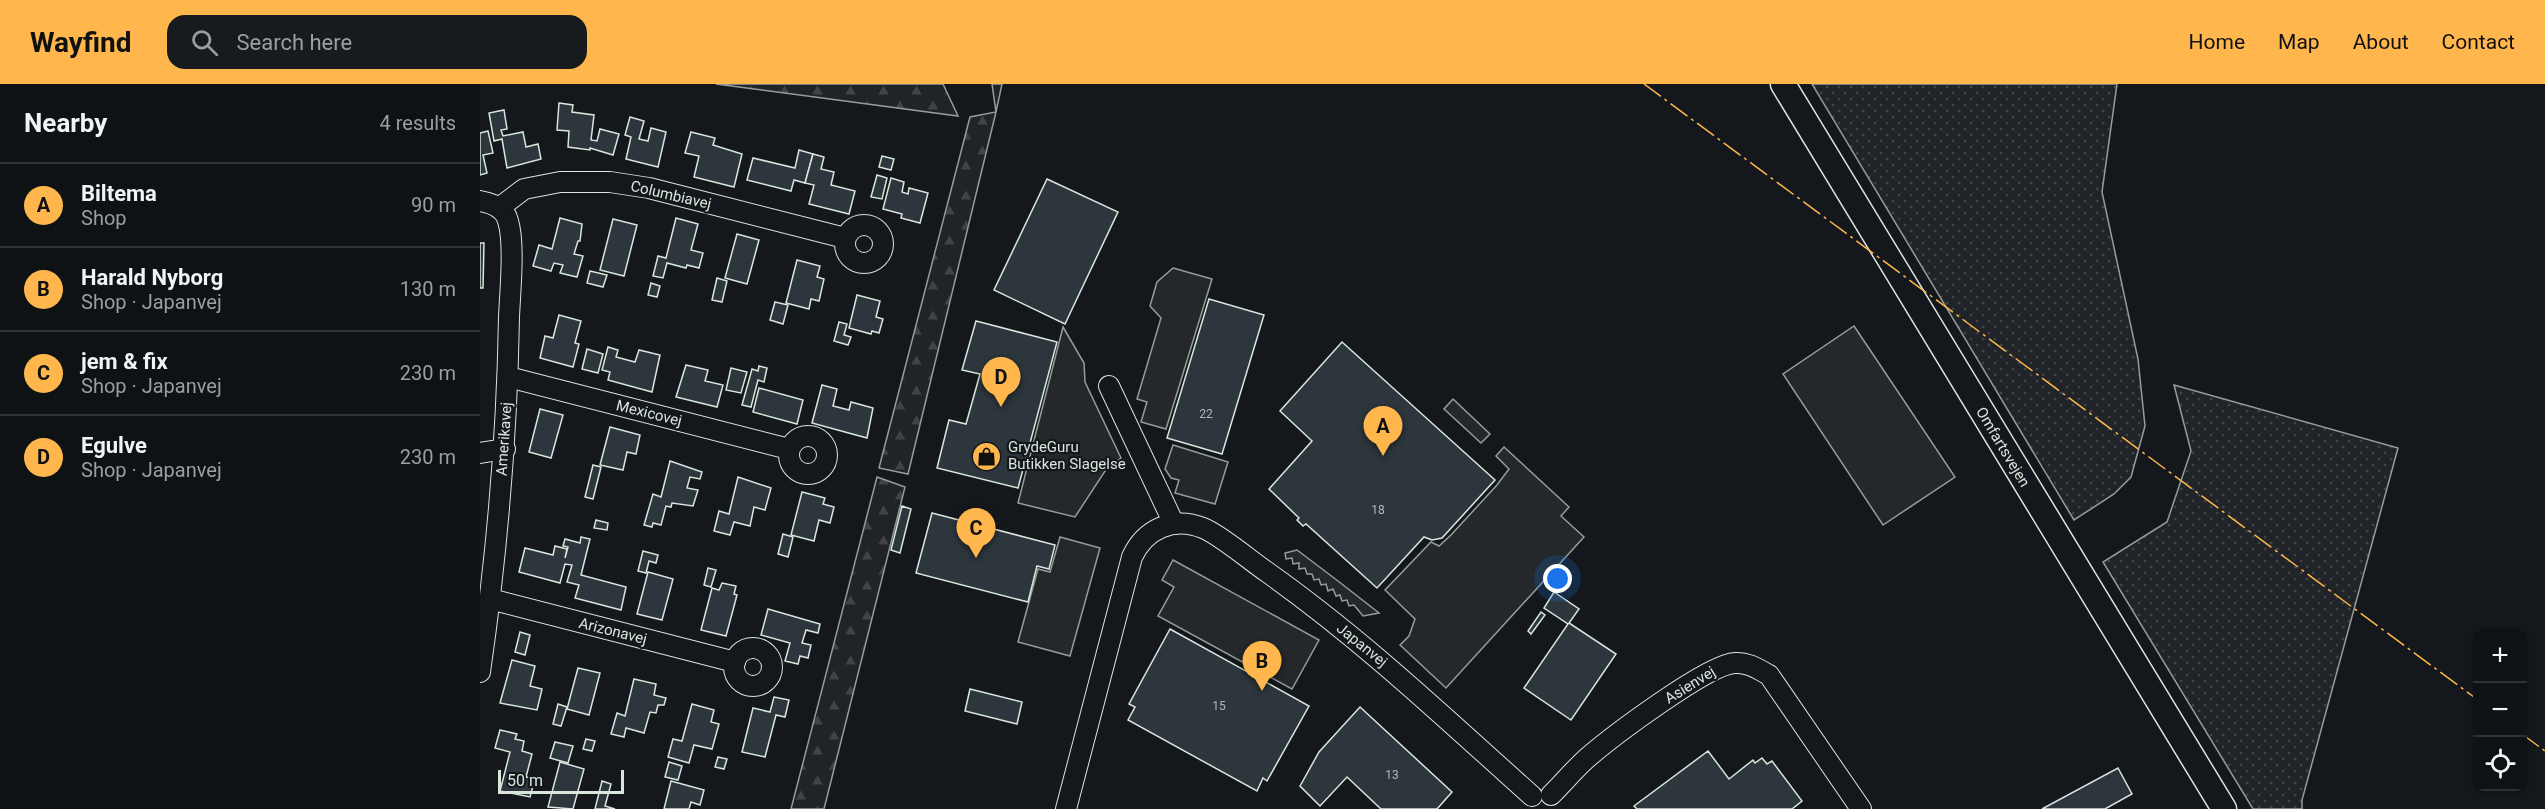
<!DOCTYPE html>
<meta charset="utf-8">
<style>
:root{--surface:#0f1215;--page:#181b1e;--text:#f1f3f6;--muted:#9b9ea0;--line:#2f3234;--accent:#ffb74d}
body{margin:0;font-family:Roboto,sans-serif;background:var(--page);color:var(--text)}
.controls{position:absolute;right:18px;bottom:18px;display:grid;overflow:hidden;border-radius:12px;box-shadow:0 2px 4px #0004}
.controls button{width:54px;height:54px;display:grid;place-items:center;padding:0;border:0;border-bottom:2px solid var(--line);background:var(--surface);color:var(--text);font:30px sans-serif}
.scale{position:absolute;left:18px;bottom:15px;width:126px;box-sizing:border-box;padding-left:6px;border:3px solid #d8e6dc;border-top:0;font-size:16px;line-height:21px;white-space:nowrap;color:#d8e6dc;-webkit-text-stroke:4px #14181c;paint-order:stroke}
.you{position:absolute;left:1078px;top:495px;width:21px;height:21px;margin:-15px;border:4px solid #fff;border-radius:50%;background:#1a73e8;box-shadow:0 0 0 9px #1a73e833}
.badge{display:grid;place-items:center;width:39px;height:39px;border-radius:50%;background:var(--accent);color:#111;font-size:20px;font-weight:700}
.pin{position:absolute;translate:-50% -50px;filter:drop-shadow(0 2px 3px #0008)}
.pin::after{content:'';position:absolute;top:32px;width:21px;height:18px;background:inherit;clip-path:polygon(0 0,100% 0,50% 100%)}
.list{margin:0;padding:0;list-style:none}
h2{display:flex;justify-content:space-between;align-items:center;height:78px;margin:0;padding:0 24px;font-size:26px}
h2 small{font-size:20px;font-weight:400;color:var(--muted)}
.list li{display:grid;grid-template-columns:39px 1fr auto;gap:18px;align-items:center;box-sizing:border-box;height:84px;padding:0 24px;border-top:2px solid var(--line)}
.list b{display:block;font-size:22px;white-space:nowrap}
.list p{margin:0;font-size:20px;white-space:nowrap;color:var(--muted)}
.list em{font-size:20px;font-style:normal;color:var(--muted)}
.icon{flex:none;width:33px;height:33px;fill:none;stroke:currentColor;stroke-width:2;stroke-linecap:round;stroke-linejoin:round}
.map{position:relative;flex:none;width:2065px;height:725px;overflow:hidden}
header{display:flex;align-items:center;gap:36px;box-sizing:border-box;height:84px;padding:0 30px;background:var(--accent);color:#111}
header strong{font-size:28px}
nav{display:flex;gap:33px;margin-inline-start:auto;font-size:21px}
.search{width:420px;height:54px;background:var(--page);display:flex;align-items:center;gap:15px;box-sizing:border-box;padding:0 21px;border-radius:18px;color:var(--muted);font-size:22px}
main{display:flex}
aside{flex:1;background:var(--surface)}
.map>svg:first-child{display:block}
.grass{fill:url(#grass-dots);stroke:#939e99;stroke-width:1.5}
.forest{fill:url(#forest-firs);stroke:#939e99;stroke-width:1.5}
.parking{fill:#24282b;stroke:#939e99;stroke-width:1.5}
.building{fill:#2c363c;stroke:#d8e6dc;stroke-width:1.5}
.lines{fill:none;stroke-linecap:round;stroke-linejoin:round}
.minor-casing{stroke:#d8e6dc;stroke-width:22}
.major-casing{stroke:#d8e6dc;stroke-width:27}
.minor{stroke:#14181c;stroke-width:20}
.major{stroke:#14181c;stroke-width:24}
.power{stroke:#ffb74d;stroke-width:1.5;stroke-dasharray:21 4.5 3 4.5;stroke-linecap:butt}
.labels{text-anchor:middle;stroke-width:4.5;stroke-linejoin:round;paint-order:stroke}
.number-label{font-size:12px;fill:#adbab4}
.street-label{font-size:15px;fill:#d8e6dc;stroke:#14181c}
.poi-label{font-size:15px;fill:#d8e6dc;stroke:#14181c;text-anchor:start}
</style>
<header>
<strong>Wayfind</strong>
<div class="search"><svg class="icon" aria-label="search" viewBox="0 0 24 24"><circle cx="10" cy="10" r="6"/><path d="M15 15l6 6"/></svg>Search here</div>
<nav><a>Home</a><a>Map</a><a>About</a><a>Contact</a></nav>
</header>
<main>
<aside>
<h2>Nearby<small>4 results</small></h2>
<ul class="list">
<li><span class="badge">A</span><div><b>Biltema</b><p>Shop</p></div><em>90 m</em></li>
<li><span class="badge">B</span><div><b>Harald Nyborg</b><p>Shop · Japanvej</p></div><em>130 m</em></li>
<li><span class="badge">C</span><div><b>jem &amp; fix</b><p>Shop · Japanvej</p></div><em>230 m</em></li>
<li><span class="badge">D</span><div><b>Egulve</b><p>Shop · Japanvej</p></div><em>230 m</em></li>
</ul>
</aside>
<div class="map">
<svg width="2065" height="725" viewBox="0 0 2065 725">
<defs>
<pattern id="grass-dots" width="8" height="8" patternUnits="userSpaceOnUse" patternTransform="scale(1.5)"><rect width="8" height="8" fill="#202428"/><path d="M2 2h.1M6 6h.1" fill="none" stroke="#404447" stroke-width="1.8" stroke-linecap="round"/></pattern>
<pattern id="forest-firs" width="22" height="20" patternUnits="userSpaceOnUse" patternTransform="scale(1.5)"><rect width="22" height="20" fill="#202428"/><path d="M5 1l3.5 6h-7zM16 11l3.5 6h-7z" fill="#404447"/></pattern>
</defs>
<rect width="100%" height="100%" fill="#14181c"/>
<g class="grass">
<path d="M1332,0H1637L1622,108L1658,275L1665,342L1651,393L1634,410L1594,436Z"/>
<path d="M1694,301L1918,364L1822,716V725H1773L1623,478L1687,438L1711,367Z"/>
</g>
<g class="forest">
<path d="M236,0H463L478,32Z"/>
<path d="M512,0H522L516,28L428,390L399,384L490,33L516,28Z"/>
<path d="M397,393L425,403L344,725H311Z"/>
</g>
<g class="parking">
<path d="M693,184L732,195L686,345L661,338L667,318L657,315L681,234L670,222L677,198Z"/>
<path d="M1374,242L1475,393L1403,441L1303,290Z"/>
<path d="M583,243L604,279L605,298L641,374L627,384L595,433L538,419Z"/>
<path d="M973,315L1010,350L1001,359L964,325Z"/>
<path d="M693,361L748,378L735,420L695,409L699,396L691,394L685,385Z"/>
<path d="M1024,363L1089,423L1081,432L1104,453L966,604L920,561L929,552L935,535L905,506L951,458L959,462L971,451L1017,401L1029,385L1016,372Z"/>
<path d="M580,453L620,464L590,572L538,558L558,485L570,488Z"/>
<path d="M817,466L858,497L899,529L883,532L874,521L869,522L867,516L862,517L860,511L856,512L853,505L848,507L846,500L841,501L839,495L834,496L832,490H827L825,484L819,485V479L813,480L812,474L806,475L805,469Z"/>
<path d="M693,476L839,556L812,605L678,532L694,503L682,496Z"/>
</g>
<g class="building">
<path d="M79,19L93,21L92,28L114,31L111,56L117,57L120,45L139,50L133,71L110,64V66L88,63L89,47L77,46Z"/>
<path d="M24,26L27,45L21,46L23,52L43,48L46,63L58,60L61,75L27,84L22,55L14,57L9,29Z"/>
<path d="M150,33L164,37L159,55L168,57L171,44L186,48L178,83L146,75L151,53L145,51Z"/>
<path d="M8,47L13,69L3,71L7,89L0,91V49Z"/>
<path d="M211,48L235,54L233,61L262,70L254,103L214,93L219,72L205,69Z"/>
<path d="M319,66L333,70L325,99L314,96L311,107L267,96L273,74L315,84Z"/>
<path d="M333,70L344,73L341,85L354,88L351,101L375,107L369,130L329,120L334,101L325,99Z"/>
<path d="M402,72L414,75L411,86L399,83Z"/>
<path d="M397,91L407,94L402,115L391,113Z"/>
<path d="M411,94L424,98L422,108L428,110L429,104L448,109L440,139L421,134L422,130L403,125Z"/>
<path d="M567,95L638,128L585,240L514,206Z"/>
<path d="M80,134L102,140L100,157H98L94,170L103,172L97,193L80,189L83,181L74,179L71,187L53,182L59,161L72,165Z"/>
<path d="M196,134L218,140L211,166L223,169L219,184L207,181L206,184L187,179L183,194L173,192L178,172L186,174Z"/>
<path d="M133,135L157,141L144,192L120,186Z"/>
<path d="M257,150L279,156L267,200L245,194Z"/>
<path d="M0,159H4L3,204H0Z"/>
<path d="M317,176L340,182L337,193L344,195L339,217L331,215L329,225L306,219Z"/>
<path d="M110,187L127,191L123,203L107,199Z"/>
<path d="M237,194L247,197L242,218L232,216Z"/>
<path d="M171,199L180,202L177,213L168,211Z"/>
<path d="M377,211L400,217L396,233L403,235L399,249L392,247L391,250L369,244Z"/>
<path d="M729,215L784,231L742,370L687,354Z"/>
<path d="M295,218L308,221L303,240L290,236Z"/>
<path d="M79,231L101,237L95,259L99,260L93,283L60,274L65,252L73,254Z"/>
<path d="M496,237L577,258L538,404L457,384L469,336L486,340L500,290L482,286Z"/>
<path d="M359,238L367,240L364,251L371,253L368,261L354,257Z"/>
<path d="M862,258L1015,396L962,454L952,456L944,453L897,504L826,440L823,442L817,436L819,434L789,405L832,357L800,327Z"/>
<path d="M128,263L138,266L136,273L155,278L159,266L180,271L172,308L128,296L130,288L122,286Z"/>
<path d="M107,265L123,270L118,289L102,285Z"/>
<path d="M206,281L228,286L225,297L243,301L237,323L196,313Z"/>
<path d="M279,282L287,284L284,298L278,296L271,323L262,321L272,285L278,287Z"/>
<path d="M251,284L267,288L261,309L246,306Z"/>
<path d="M342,301L357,305L353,322L369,326L371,318L393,324L387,354L332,339Z"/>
<path d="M279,304L323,316L317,340L273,328Z"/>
<path d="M60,325L83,331L71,374L49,368Z"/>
<path d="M130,343L160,351L156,370L147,368L143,386L120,381Z"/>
<path d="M190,377L222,388L220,395L210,393L207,404L218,406L213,422L192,419L191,423L186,422L181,441L173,439L172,443L164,441L173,410L181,413Z"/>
<path d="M113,381L121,383L113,415L105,413Z"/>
<path d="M258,393L291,404L285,426L274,423L270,442L254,438L250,451L234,447L239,427L249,430Z"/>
<path d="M322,408L345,414L343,420L354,423L350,439L339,436L334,457L311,451Z"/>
<path d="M422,422L431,425L420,469L411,466Z"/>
<path d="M452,429L575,461L569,485L557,482L548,518L436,489Z"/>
<path d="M116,436L128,439L127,446L114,444Z"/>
<path d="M303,450L313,453L308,473L298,470Z"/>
<path d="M101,453L110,455L101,491L146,503L141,526L95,514L99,501L87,498L92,481L85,480L80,499L39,488L45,464L73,471L75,462L87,465L85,474L88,463L83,462L85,455L100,459Z"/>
<path d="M163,467L178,471L176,479L169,477L166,489L158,487Z"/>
<path d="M228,484L236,486L231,503L224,501Z"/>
<path d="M168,488L193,495L182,536L157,530Z"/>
<path d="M242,499L256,502L254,510L257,511L246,552L221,546L232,504L239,506Z"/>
<path d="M1074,508L1099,525L1089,539L1136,570L1091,636L1044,604L1088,540L1064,524Z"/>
<path d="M288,525L340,540L338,549L326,546L322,559L331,561L328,574L320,572L318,580L305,577L310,559L281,551Z"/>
<path d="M1061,528L1065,531L1051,550L1048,547Z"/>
<path d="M690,545L829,622L787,697L783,694L777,707L648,636L655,623L649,620Z"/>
<path d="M40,548L50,551L45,571L35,568Z"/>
<path d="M32,576L55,582L50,602L62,605L57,626L20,619Z"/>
<path d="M98,584L120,589L109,631L87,625Z"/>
<path d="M154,595L176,600L174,611L186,614L184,621H178L176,629L170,628L164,649L146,644L144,653L131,650L137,629L145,632Z"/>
<path d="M490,605L542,618L537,640L485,627Z"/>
<path d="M294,613L309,616L305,633L296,631L285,673L262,668L273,624L290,628Z"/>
<path d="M78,620L87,623L81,642L73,640Z"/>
<path d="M212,620L234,626L231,638L239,640L232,665L214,661L209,679L188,673L193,655L202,657Z"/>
<path d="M880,623L972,708L957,725H901L867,693L840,722L820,702L839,668Z"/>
<path d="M20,646L37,650L35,655L44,657L42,667L52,670L46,693L55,695L50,713L20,707L30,668L15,664Z"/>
<path d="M106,655L115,657L112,667L103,665Z"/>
<path d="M75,658L93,662L88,679L70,674Z"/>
<path d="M1228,667L1249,695L1273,676L1275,679L1282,674L1287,680L1292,677L1322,717L1312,725H1157L1154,722Z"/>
<path d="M238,673L247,675L244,685L235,683Z"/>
<path d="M80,678L104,685L93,725L68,723Z"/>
<path d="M189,678L202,682L198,696L185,693Z"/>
<path d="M1638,684L1652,710L1625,725H1562Z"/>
<path d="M122,697L131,700L125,722L135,725H115Z"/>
<path d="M191,697L224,706L220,721L211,718L209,725H184Z"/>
</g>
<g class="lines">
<defs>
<g id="minor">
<path d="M0,117C12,119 25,124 28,137C35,159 30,209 29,233C27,352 17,470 0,588"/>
<path d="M19,124L44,105L80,98H130L169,104L365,154"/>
<circle cx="384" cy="160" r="19"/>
<path d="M28,293L309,365"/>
<path d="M629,302L694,440"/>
<circle cx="328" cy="371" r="19"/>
<path d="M0,369L25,365"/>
<path d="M10,515L255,578"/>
<circle cx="273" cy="583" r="19"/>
<path d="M1071,711C1083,699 1094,686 1106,675C1130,654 1228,580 1255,579C1268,578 1278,585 1289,591L1381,725"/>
<path d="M586,725L652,473C665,445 693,432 723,444C739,450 771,477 787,488C883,556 965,634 1052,712"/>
</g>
<path id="major" d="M1303,0L1744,725"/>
</defs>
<use href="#minor" class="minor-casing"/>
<use href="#major" class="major-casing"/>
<use href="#minor" class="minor"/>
<use href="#major" class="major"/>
<g class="power">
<path d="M1164,0L1998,616"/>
<path d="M2042,650L2065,667"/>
</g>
</g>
<defs>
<symbol id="shop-disc" viewBox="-11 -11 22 22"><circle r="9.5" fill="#ffb74d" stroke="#14181c"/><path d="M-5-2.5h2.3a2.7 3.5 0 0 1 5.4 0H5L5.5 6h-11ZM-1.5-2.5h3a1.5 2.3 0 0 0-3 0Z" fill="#111"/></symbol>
</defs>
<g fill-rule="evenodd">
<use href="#shop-disc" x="490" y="356" width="33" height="33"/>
</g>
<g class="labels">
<g class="number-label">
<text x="726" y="334">22</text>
<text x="898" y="430">18</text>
<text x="739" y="626">15</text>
<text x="912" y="695">13</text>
</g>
<g class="street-label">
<text transform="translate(191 111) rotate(13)" y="5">Columbiavej</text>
<text transform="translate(169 329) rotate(14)" y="5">Mexicovej</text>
<text transform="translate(24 355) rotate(-86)" y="5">Amerikavej</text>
<text transform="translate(1523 363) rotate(59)" y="5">Omfartsvejen</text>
<text transform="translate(133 547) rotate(14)" y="5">Arizonavej</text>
<text transform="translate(882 561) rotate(39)" y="5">Japanvej</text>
<text transform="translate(1210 601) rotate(-32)" y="5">Asienvej</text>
</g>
<g class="poi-label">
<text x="528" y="368">GrydeGuru<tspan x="528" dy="17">Butikken Slagelse</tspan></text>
</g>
</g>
</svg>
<div class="controls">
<button>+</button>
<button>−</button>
<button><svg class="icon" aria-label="locate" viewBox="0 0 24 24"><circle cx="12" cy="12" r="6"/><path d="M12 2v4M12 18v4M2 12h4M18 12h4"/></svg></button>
</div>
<div class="scale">50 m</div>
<div class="you"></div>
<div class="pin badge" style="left:903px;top:372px">A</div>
<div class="pin badge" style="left:782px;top:607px">B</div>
<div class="pin badge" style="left:496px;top:474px">C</div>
<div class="pin badge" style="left:521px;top:323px">D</div>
</div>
</main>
